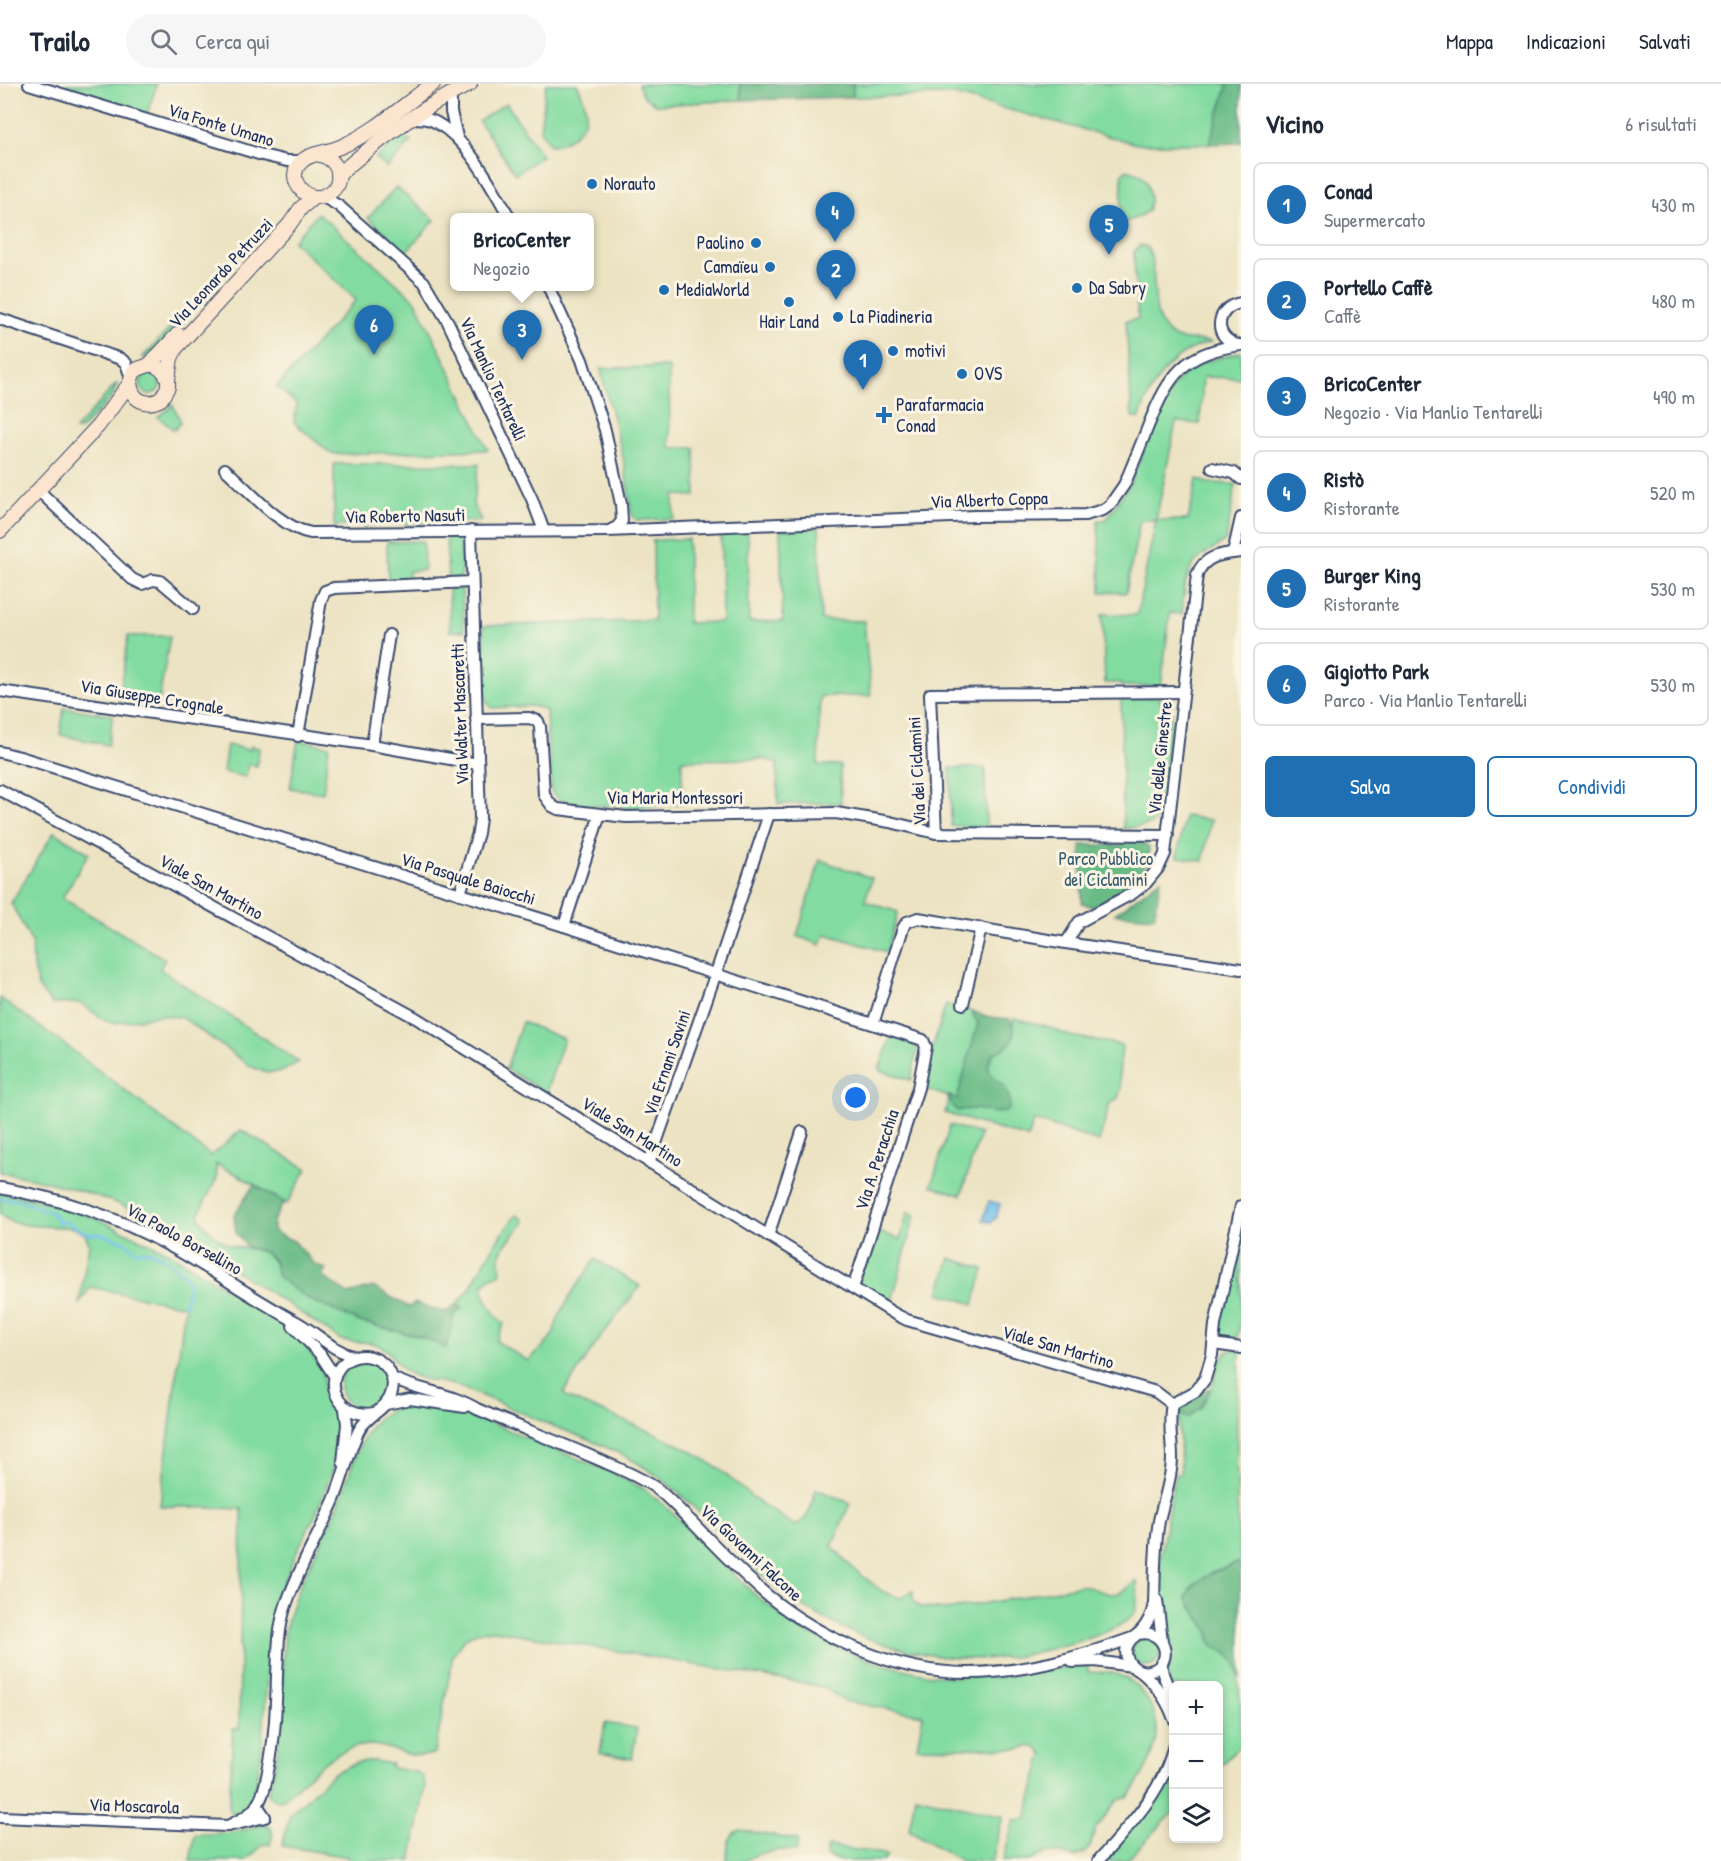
<!DOCTYPE html>
<html lang="it">
<meta charset="utf-8">
<style>
:root{--surface:#fff;--page:#f6f6f7;--text:#1f2937;--muted:#747a83;--line:#e0e1e3;--accent:#1f6fb2}
body{margin:0;font-family:"Patrick Hand",sans-serif;background:var(--page);color:var(--text)}
.controls{position:absolute;right:18px;bottom:18px;display:grid;overflow:hidden;border-radius:9px;box-shadow:0 3px 9px #0003}
.controls button{width:54px;height:54px;display:grid;place-items:center;padding:0;border:0;border-bottom:2px solid var(--line);background:var(--surface);color:var(--text);font:30px sans-serif}
.you{position:absolute;left:856px;top:1014px;width:21px;height:21px;margin:-15px;border:4px solid #fff;border-radius:50%;background:#1a73e8;box-shadow:0 0 0 9px #1a73e833}
.badge{display:grid;place-items:center;width:39px;height:39px;border-radius:50%;background:var(--accent);color:#fff;font-size:20px;font-weight:700}
.pin{position:absolute;translate:-50% -50px;filter:drop-shadow(0 2px 3px #0008)}
.pin::after{content:'';position:absolute;top:32px;width:21px;height:18px;background:inherit;clip-path:polygon(0 0,100% 0,50% 100%)}
.popup{position:absolute;left:450px;top:129px;width:144px;height:78px;box-sizing:border-box;display:grid;place-content:center;border-radius:9px;background:var(--surface);filter:drop-shadow(0 2px 4px #0005);font-size:20px;white-space:nowrap;color:var(--muted)}
.popup b{font-size:22px;color:var(--text)}
.popup::after{content:'';position:absolute;left:50%;top:100%;margin-left:-12px;border:12px solid transparent;border-top-color:var(--surface)}
.list{margin:0;padding:0;list-style:none}
h2{display:flex;justify-content:space-between;align-items:center;height:78px;margin:0;padding:0 24px;font-size:26px}
h2 small{font-size:20px;font-weight:400;color:var(--muted)}
.list li{display:grid;grid-template-columns:39px 1fr auto;gap:18px;align-items:center;box-sizing:border-box;height:84px;margin:0 12px 12px;padding:0 12px;border:2px solid var(--line);border-radius:9px}
.list b{display:block;font-size:22px;white-space:nowrap}
.list p{margin:0;font-size:20px;white-space:nowrap;color:var(--muted)}
.list em{font-size:20px;font-style:normal;color:var(--muted)}
.actions{display:flex;gap:12px;padding:18px 24px}
.actions a{flex:1;padding:14px 0;border:2px solid var(--accent);border-radius:9px;text-align:center;font-size:21px;color:var(--accent)}
.actions .main{background:var(--accent);color:#fff}
.icon{flex:none;width:33px;height:33px;fill:none;stroke:currentColor;stroke-width:2;stroke-linecap:round;stroke-linejoin:round}
.map{position:relative;flex:none;width:1241px;height:1777px;overflow:hidden}
header{display:flex;align-items:center;gap:36px;box-sizing:border-box;height:84px;padding:0 30px;background:var(--surface);border-bottom:2px solid var(--line)}
header strong{font-size:28px}
nav{display:flex;gap:33px;margin-inline-start:auto;font-size:21px}
.search{width:420px;height:54px;background:var(--page);display:flex;align-items:center;gap:15px;box-sizing:border-box;padding:0 21px;border-radius:33px;color:var(--muted);font-size:22px}
main{display:flex}
aside{flex:1;background:var(--surface)}
.map>svg:first-child{display:block}
.green{fill:#82dba0;stroke:#4e857f;stroke-width:1.5}
.forest{fill:#69bb86;stroke:#427572;stroke-width:1.5}
.water{fill:#71c0ec;stroke:#4678a5;stroke-width:1.5}
.lines{fill:none;stroke-linecap:round;stroke-linejoin:round}
.stream{stroke:#71c0ec;stroke-width:3}
.street-casing{stroke:#3a4a6d;stroke-width:14}
.secondary-casing{stroke:#3a4a6d;stroke-width:16}
.street{stroke:#fff;stroke-width:10}
.secondary{stroke:#fbe5cf;stroke-width:14}
.poi-dot{fill:#1f6fb2;stroke:#fcf5e5;stroke-width:2}
.labels{text-anchor:middle;stroke-width:6;stroke-linejoin:round;paint-order:stroke}
.street-label{font-size:18px;fill:#1b2f5e;stroke:#fcf5e5}
.poi-label{font-size:18px;fill:#1b2f5e;stroke:#fcf5e5;text-anchor:start}
.park-label{font-size:18px;fill:#355a6e;stroke:#fcf5e5}
</style>
<header>
<strong>Trailo</strong>
<div class="search"><svg class="icon" aria-label="search" viewBox="0 0 24 24"><circle cx="10" cy="10" r="6"/><path d="M15 15l6 6"/></svg>Cerca qui</div>
<nav><a>Mappa</a><a>Indicazioni</a><a>Salvati</a></nav>
</header>
<main>
<div class="map">
<svg width="1241" height="1777" viewBox="0 0 1241 1777">
<rect width="100%" height="100%" fill="#fcf5e5"/>
<filter id="ink" filterUnits="userSpaceOnUse"><feTurbulence type="fractalNoise" baseFrequency=".0167" numOctaves="2"/><feDisplacementMap in="SourceGraphic" scale="12" xChannelSelector="R" yChannelSelector="G"/><feConvolveMatrix kernelMatrix="1 2 1 2 8 2 1 2 1" color-interpolation-filters="sRGB"/></filter>
<filter id="wash" filterUnits="userSpaceOnUse"><feTurbulence type="fractalNoise" baseFrequency=".008" numOctaves="4" result="noise"/><feDisplacementMap in="SourceGraphic" scale="24" xChannelSelector="R" yChannelSelector="G"/><feGaussianBlur stdDeviation="1.35" result="paint"/><feColorMatrix in="noise" values="0 0 0 0 0 0 0 0 0 0 0 0 0 0 0 0 0 1.4 0 .05"/><feComposite in="paint" operator="in"/></filter>
<g filter="url(#wash)">
<rect width="100%" height="100%" fill="#ece3c3"/>
<g class="green">
<path d="M66,0H157L147,30L65,4Z"/>
<path d="M546,0H577C580,5 586,21 586,27C587,44 565,62 550,61L540,46Z"/>
<path d="M638,0H740L741,16L657,21L644,13Z"/>
<path d="M853,0H1228L1209,60H1137L954,11L853,13Z"/>
<path d="M506,19L542,72L515,90L479,37Z"/>
<path d="M403,51L411,58L387,84L376,74Z"/>
<path d="M1126,86C1148,86 1153,109 1148,127L1136,134L1121,140L1122,90Z"/>
<path d="M396,103L435,136L406,168L368,134Z"/>
<path d="M318,129L416,217L488,366L335,370L329,368L294,338L297,320L277,303L356,216L293,157Z"/>
<path d="M1140,161L1147,163C1162,189 1144,237 1174,253C1186,259 1198,254 1211,258C1171,268 1151,299 1139,335L1132,333L1126,237L1138,235L1134,176V168Z"/>
<path d="M227,184L163,259L148,272L142,274Z"/>
<path d="M1241,268V294L1203,293L1200,340L1176,338L1156,436H1188L1197,395L1208,399L1236,400L1226,456C1219,463 1210,466 1202,472C1183,485 1184,510 1182,530L1170,529L1161,602H1121V599H1105L1102,530L1137,531L1156,436H1140L1126,509L1101,508L1098,436H1106L1130,400L1161,324L1173,302L1185,289L1200,279Z"/>
<path d="M669,283L670,364H695L696,412L674,411V435L637,436L632,432L623,373L600,284Z"/>
<circle cx="150" cy="300" r="10"/>
<path d="M117,299L113,312L80,346H75Z"/>
<path d="M173,321L181,338L174,346L158,333Z"/>
<path d="M334,380H479L473,420L481,437L334,442Z"/>
<path d="M819,444L821,536L864,537L871,612H820L818,681H840L841,719L778,720L777,679L765,675L682,676V719L624,725L621,721C603,722 561,725 551,707L550,669L548,668L546,626L532,622L492,624L486,617L483,542L654,536L653,456L688,455V539L722,538L721,448L748,447L749,538L783,537L780,446Z"/>
<path d="M446,453H460L462,491L459,494L448,495Z"/>
<path d="M423,457L424,486L409,487V495L388,496L387,458Z"/>
<path d="M449,505H462L464,547H450Z"/>
<path d="M128,552H170L158,622L119,617Z"/>
<path d="M1159,613V617C1168,618 1171,622 1172,631L1158,736L1148,741L1123,745L1121,614Z"/>
<path d="M64,624L113,631L108,661L60,651Z"/>
<path d="M298,656L329,662L323,709L290,704Z"/>
<path d="M227,661L250,666L251,662L259,664L257,682L248,680L246,693L223,688Z"/>
<path d="M950,684H985L986,743L951,742Z"/>
<path d="M1185,732L1211,736L1203,777L1177,773Z"/>
<path d="M54,748L89,769L62,814L165,875L160,885L299,978L283,987L267,989L250,982L183,934L162,931L116,939L103,935L80,919L52,920L38,903L33,882L32,859L11,819Z"/>
<path d="M820,776L872,794L865,817L898,828L887,868L825,850L821,861L797,852Z"/>
<path d="M0,914L68,963L211,1072L241,1046L307,1085L287,1120L238,1091L216,1080L217,1094L199,1129C200,1136 203,1140 208,1145C214,1151 219,1156 227,1160C248,1169 267,1158 277,1186L339,1228L360,1238L421,1253L446,1263L454,1231L462,1223L456,1221L468,1207L496,1158L516,1131L522,1134L524,1138C518,1149 503,1158 500,1171C499,1178 502,1184 500,1191L493,1192L484,1199L483,1208C488,1220 494,1232 504,1240L496,1257L528,1277L547,1259L553,1250L559,1232L574,1206L595,1175L640,1202L600,1254L564,1308L566,1313L661,1352L691,1367L718,1384L757,1417L795,1442C810,1434 812,1421 816,1405L850,1419L832,1463L856,1487L882,1507L900,1514L913,1507V1516L920,1523L946,1526L1026,1512L1081,1501L1110,1510L1119,1509L1137,1497C1137,1506 1138,1516 1136,1525C1131,1542 1092,1553 1076,1558C1056,1563 1034,1570 1013,1573C921,1583 827,1550 759,1488C715,1447 680,1400 625,1372C599,1359 571,1349 543,1338C515,1326 486,1313 457,1302C442,1297 426,1297 412,1291C399,1287 394,1270 382,1263C368,1255 355,1260 341,1256C273,1209 203,1164 129,1127V1124C88,1107 44,1096 0,1088Z"/>
<path d="M946,920L971,927L975,934L1012,943L1014,934L1046,942L1070,952L1122,961L1119,991L1121,1004L1118,1014L1110,1019L1099,1058L1034,1036L1028,1054L945,1029L949,1013L925,1005L931,968Z"/>
<path d="M522,938L564,955L546,1009L506,985Z"/>
<path d="M891,952C900,954 913,955 917,965L911,996L879,986Z"/>
<path d="M950,1041L980,1050L961,1111L931,1102Z"/>
<path d="M0,1108L55,1120L91,1132L170,1169L274,1235L303,1259L323,1285L324,1307L338,1334L334,1382L316,1430L298,1465L278,1511L271,1535L262,1665L254,1708L243,1725L232,1731L229,1723L233,1645H239L242,1425L160,1422L185,1222L90,1203L79,1220L89,1160L85,1150L74,1144L25,1141L10,1137L0,1131Z"/>
<path d="M908,1128L915,1131L891,1221L857,1200L875,1147L900,1155Z"/>
<path d="M1241,1138V1234L1237,1260C1223,1256 1220,1252 1219,1238Z"/>
<path d="M950,1174L984,1185L974,1220L939,1209Z"/>
<path d="M1231,1266H1240C1236,1337 1235,1407 1240,1478L1214,1487L1189,1505L1191,1522L1208,1546L1212,1561C1219,1565 1230,1569 1235,1577C1241,1598 1241,1637 1241,1661L1219,1683L1218,1602H1174L1173,1606L1166,1590L1172,1566L1166,1548L1159,1500L1160,1475L1175,1389L1180,1391C1183,1367 1175,1345 1182,1321V1329L1185,1333H1189C1198,1325 1205,1318 1210,1307C1217,1292 1214,1275 1231,1266Z"/>
<circle cx="364" cy="1301" r="24"/>
<path d="M403,1321L462,1327L615,1390L642,1404L664,1421L757,1513L809,1550L843,1566L877,1579L925,1590L952,1593H1003L1088,1580V1588C1097,1588 1108,1587 1116,1590C1142,1599 1162,1630 1156,1658C1152,1677 1139,1696 1129,1713L1118,1716L1095,1746L1090,1763L1084,1769L1074,1773L1056,1769H1045L1030,1777H1003L1014,1736L1026,1735L1043,1669C1035,1661 1029,1661 1019,1665L917,1663L923,1631L844,1617L824,1603L495,1546L476,1548L464,1555L453,1571L435,1669C413,1679 390,1660 368,1661C333,1663 308,1693 284,1715C276,1717 273,1717 268,1710C285,1658 279,1604 285,1551C291,1507 320,1465 337,1424C348,1398 354,1367 370,1344C377,1333 391,1324 403,1321Z"/>
<circle cx="1146" cy="1568" r="14"/>
<path d="M605,1639L637,1644L632,1675L600,1669Z"/>
<path d="M374,1677L392,1680L391,1684L417,1688L423,1693L425,1704L411,1777H348V1773L282,1762L290,1730L334,1689L357,1678Z"/>
<path d="M1173,1677V1729L1126,1777H1105Z"/>
<path d="M915,1712L1003,1732L992,1777H961L909,1746Z"/>
<path d="M263,1740L270,1743L273,1749L270,1761L264,1760L245,1777H190L195,1750C219,1750 240,1749 263,1740Z"/>
<path d="M740,1746L798,1756L796,1767L780,1766L758,1770L744,1777H726C728,1765 727,1749 740,1746Z"/>
<path d="M828,1762L884,1770L887,1772L884,1777H841L826,1772Z"/>
</g>
<g class="forest">
<path d="M740,0H853V13L741,16Z"/>
<path d="M1228,0H1241V59L1209,60Z"/>
<path d="M1123,754L1140,756L1149,764C1152,791 1113,812 1092,823L1082,819L1081,761H1123Z"/>
<path d="M1161,795L1154,833L1115,830Z"/>
<path d="M971,927L989,933L1010,935C1019,952 1011,964 994,969C973,1000 1016,990 1009,1026C997,1032 985,1026 973,1025C968,1025 963,1026 957,1027L952,1022L949,1012L957,1015L978,939Z"/>
<path d="M254,1101L284,1118L273,1137V1146L280,1151L294,1157L314,1180L326,1185L322,1192L348,1210L373,1203L409,1223L416,1219L431,1225L444,1228L456,1221L462,1224L454,1231L446,1264L421,1253L360,1238L310,1216L289,1202L277,1191L274,1176L264,1168L247,1163L236,1149L234,1131Z"/>
<path d="M1206,1305H1211L1201,1323L1189,1333H1185L1182,1329V1317Z"/>
<path d="M1240,1478L1241,1595L1234,1577L1228,1570L1212,1561L1208,1546L1186,1514C1194,1492 1220,1486 1240,1478Z"/>
</g>
<path class="water" d="M989,1117L1000,1120L996,1135L994,1134L992,1139L983,1136Z"/>
<g class="lines">
<path class="stream" d="M0,1115L18,1116L51,1128L59,1139L66,1138L88,1150H100L119,1156L125,1158L135,1167L152,1168L166,1175L183,1190L189,1199L185,1222"/>
</g>
</g>
<g filter="url(#ink)">
<g class="lines">
<defs>
<g id="street">
<path d="M29,0L262,71L287,77H302"/>
<path d="M451,9V28L457,53"/>
<path d="M410,34C420,34 429,34 437,39C469,57 492,103 510,134"/>
<path d="M323,113L339,122L424,198L448,238L532,415L544,447"/>
<path d="M548,202L582,276L605,346L621,420L622,437L617,443L611,446"/>
<path d="M0,235L121,275L126,279L131,295"/>
<path d="M1238,261C1212,254 1215,223 1241,219"/>
<path d="M1212,384L1234,389L1241,395"/>
<path d="M225,385C249,406 280,444 311,449L608,447L975,432L1085,431L1103,426L1110,421L1124,401C1133,381 1141,360 1149,340C1169,291 1184,268 1241,261"/>
<path d="M38,406L132,495L142,500L153,496L160,497L193,525"/>
<path d="M1233,469L1241,434"/>
<path d="M0,607L372,661L478,680"/>
<path d="M476,635L529,634L538,637L540,643L544,711L552,722L558,725L626,733L836,729L890,738L936,749"/>
<path d="M298,652L321,516L325,507L334,504L472,498"/>
<path d="M372,661L389,551"/>
<path d="M0,668L20,673L564,842L923,956L926,963L918,1004L853,1204"/>
<path d="M0,706L416,934L895,1230L907,1236L1156,1308L1172,1320L1196,1307L1205,1295L1212,1271L1215,1241L1241,1122"/>
<path d="M1168,751L936,749L930,610L1183,608"/>
<path d="M460,810L478,749L480,734L471,447"/>
<path d="M564,842L600,730"/>
<path d="M1066,859L1079,838L1133,809L1146,799L1159,783L1165,770L1197,491C1204,471 1223,470 1241,468"/>
<path d="M963,920L981,844"/>
<path d="M873,940L903,844L907,838L918,834L1066,859L1241,885"/>
<path d="M649,1079L717,886L769,730"/>
<path d="M0,1104C59,1114 115,1132 168,1161C211,1184 250,1213 293,1236C315,1247 331,1266 355,1273"/>
<path d="M768,1152L802,1048"/>
<path d="M293,1242L320,1270L335,1293"/>
<path d="M1214,1260L1241,1264"/>
<path d="M392,1294C420,1307 451,1309 477,1325C516,1342 556,1357 595,1374C615,1383 637,1391 656,1404C669,1414 680,1427 692,1438C716,1463 741,1489 767,1511C821,1555 897,1589 968,1589C1024,1589 1080,1573 1132,1554"/>
<path d="M386,1320L410,1315L465,1323"/>
<path d="M343,1378L347,1340L345,1325"/>
<path d="M1157,1516L1162,1557"/>
<path d="M1139,1550C1164,1544 1175,1577 1153,1586C1147,1588 1140,1588 1135,1584C1126,1578 1123,1566 1130,1557C1133,1553 1137,1551 1140,1548C1147,1541 1153,1529 1154,1519C1155,1492 1154,1465 1159,1437C1163,1417 1172,1395 1172,1374C1172,1356 1168,1338 1172,1320"/>
<path d="M1073,1578L1095,1577L1132,1582"/>
<path d="M1161,1579L1163,1590L1174,1618"/>
<path d="M1140,1587C1156,1600 1167,1615 1174,1635"/>
<path d="M0,1733L228,1742L265,1733L257,1721"/>
<path d="M228,1742C238,1737 251,1731 257,1721C264,1711 266,1698 268,1687C275,1656 276,1623 277,1592C278,1569 278,1546 285,1524C297,1487 318,1453 334,1416C343,1394 348,1370 358,1348C366,1331 388,1326 392,1307C398,1283 370,1263 348,1276C319,1294 338,1336 374,1329"/>
<path d="M1098,1777C1128,1743 1164,1707 1174,1661"/>
</g>
<g id="secondary">
<path d="M320,71C348,78 343,114 314,113C298,109 288,91 301,78C309,69 329,68 340,63C375,48 402,22 433,0"/>
<path d="M338,91C379,55 421,24 470,0"/>
<path d="M149,281L178,250"/>
<path d="M168,296L171,274L176,264L289,141L301,124L314,113"/>
<path d="M0,447L98,342L130,299L133,289L138,285L149,281H154L164,287L168,296V303L161,315C147,323 132,317 130,299"/>
</g>
</defs>
<use href="#street" class="street-casing"/>
<use href="#secondary" class="secondary-casing"/>
<use href="#street" class="street"/>
<use href="#secondary" class="secondary"/>
</g>
</g>
<g class="poi-dot">
<circle cx="592" cy="100" r="6"/>
<circle cx="756" cy="159" r="6"/>
<circle cx="770" cy="183" r="6"/>
<circle cx="1077" cy="204" r="6"/>
<circle cx="664" cy="206" r="6"/>
<circle cx="789" cy="218" r="6"/>
<circle cx="838" cy="233" r="6"/>
<circle cx="893" cy="267" r="6"/>
<circle cx="962" cy="290" r="6"/>
<path d="M881 322h6v6h6v6h-6v6h-6v-6h-6v-6h6z"/>
</g>
<g class="labels">
<g class="street-label">
<text transform="translate(221 41) rotate(17)" y="6">Via Fonte Umano</text>
<text transform="translate(221 189) rotate(-47)" y="6">Via Leonardo Petruzzi</text>
<text transform="translate(493 295) rotate(65)" y="6">Via Manlio Tentarelli</text>
<text transform="translate(989 416) rotate(-2)" y="6">Via Alberto Coppa</text>
<text transform="translate(405 432) rotate(-1)" y="6">Via Roberto Nasuti</text>
<text transform="translate(152 613) rotate(9)" y="6">Via Giuseppe Crognale</text>
<text transform="translate(460 630) rotate(-92)" y="6">Via Walter Mascaretti</text>
<text transform="translate(1160 674) rotate(-84)" y="6">Via delle Ginestre</text>
<text transform="translate(917 687) rotate(-93)" y="6">Via dei Ciclamini</text>
<text x="675" y="720">Via Maria Montessori</text>
<text transform="translate(468 795) rotate(17)" y="6">Via Pasquale Baiocchi</text>
<text transform="translate(211 803) rotate(29)" y="6">Viale San Martino</text>
<text transform="translate(667 979) rotate(-71)" y="6">Via Ernani Savini</text>
<text transform="translate(632 1048) rotate(32)" y="6">Viale San Martino</text>
<text transform="translate(877 1076) rotate(-72)" y="6">Via A. Peracchia</text>
<text transform="translate(184 1155) rotate(29)" y="6">Via Paolo Borsellino</text>
<text transform="translate(1058 1263) rotate(16)" y="6">Viale San Martino</text>
<text transform="translate(751 1469) rotate(43)" y="6">Via Giovanni Falcone</text>
<text transform="translate(134 1722) rotate(2)" y="6">Via Moscarola</text>
</g>
<g class="poi-label">
<text x="604" y="106">Norauto</text>
<text x="744" y="165" text-anchor="end">Paolino</text>
<text x="758" y="189" text-anchor="end">Camaïeu</text>
<text x="1089" y="210">Da Sabry</text>
<text x="676" y="212">MediaWorld</text>
<text x="850" y="239">La Piadineria</text>
<text x="789" y="244" text-anchor="middle">Hair Land</text>
<text x="905" y="273">motivi</text>
<text x="974" y="296">OVS</text>
<text x="896" y="327">Parafarmacia<tspan x="896" dy="21">Conad</tspan></text>
</g>
<g class="park-label">
<text x="1106" y="781">Parco Pubblico<tspan x="1106" dy="21">dei Ciclamini</tspan></text>
</g>
</g>
</svg>
<div class="controls">
<button>+</button>
<button>−</button>
<button><svg class="icon" aria-label="layers" viewBox="0 0 24 24"><path d="M12 4l9 5-9 5-9-5zM3 14l9 5 9-5"/></svg></button>
</div>
<div class="you"></div>
<div class="pin badge" style="left:863px;top:306px">1</div>
<div class="pin badge" style="left:836px;top:216px">2</div>
<div class="pin badge" style="left:522px;top:276px">3</div>
<div class="popup"><b>BricoCenter</b>Negozio</div>
<div class="pin badge" style="left:835px;top:158px">4</div>
<div class="pin badge" style="left:1109px;top:171px">5</div>
<div class="pin badge" style="left:374px;top:271px">6</div>
</div>
<aside>
<h2>Vicino<small>6 risultati</small></h2>
<ul class="list">
<li><span class="badge">1</span><div><b>Conad</b><p>Supermercato</p></div><em>430 m</em></li>
<li><span class="badge">2</span><div><b>Portello Caffè</b><p>Caffè</p></div><em>480 m</em></li>
<li><span class="badge">3</span><div><b>BricoCenter</b><p>Negozio · Via Manlio Tentarelli</p></div><em>490 m</em></li>
<li><span class="badge">4</span><div><b>Ristò</b><p>Ristorante</p></div><em>520 m</em></li>
<li><span class="badge">5</span><div><b>Burger King</b><p>Ristorante</p></div><em>530 m</em></li>
<li><span class="badge">6</span><div><b>Gigiotto Park</b><p>Parco · Via Manlio Tentarelli</p></div><em>530 m</em></li>
</ul>
<div class="actions"><a class="main">Salva</a><a>Condividi</a></div>
</aside>
</main>
